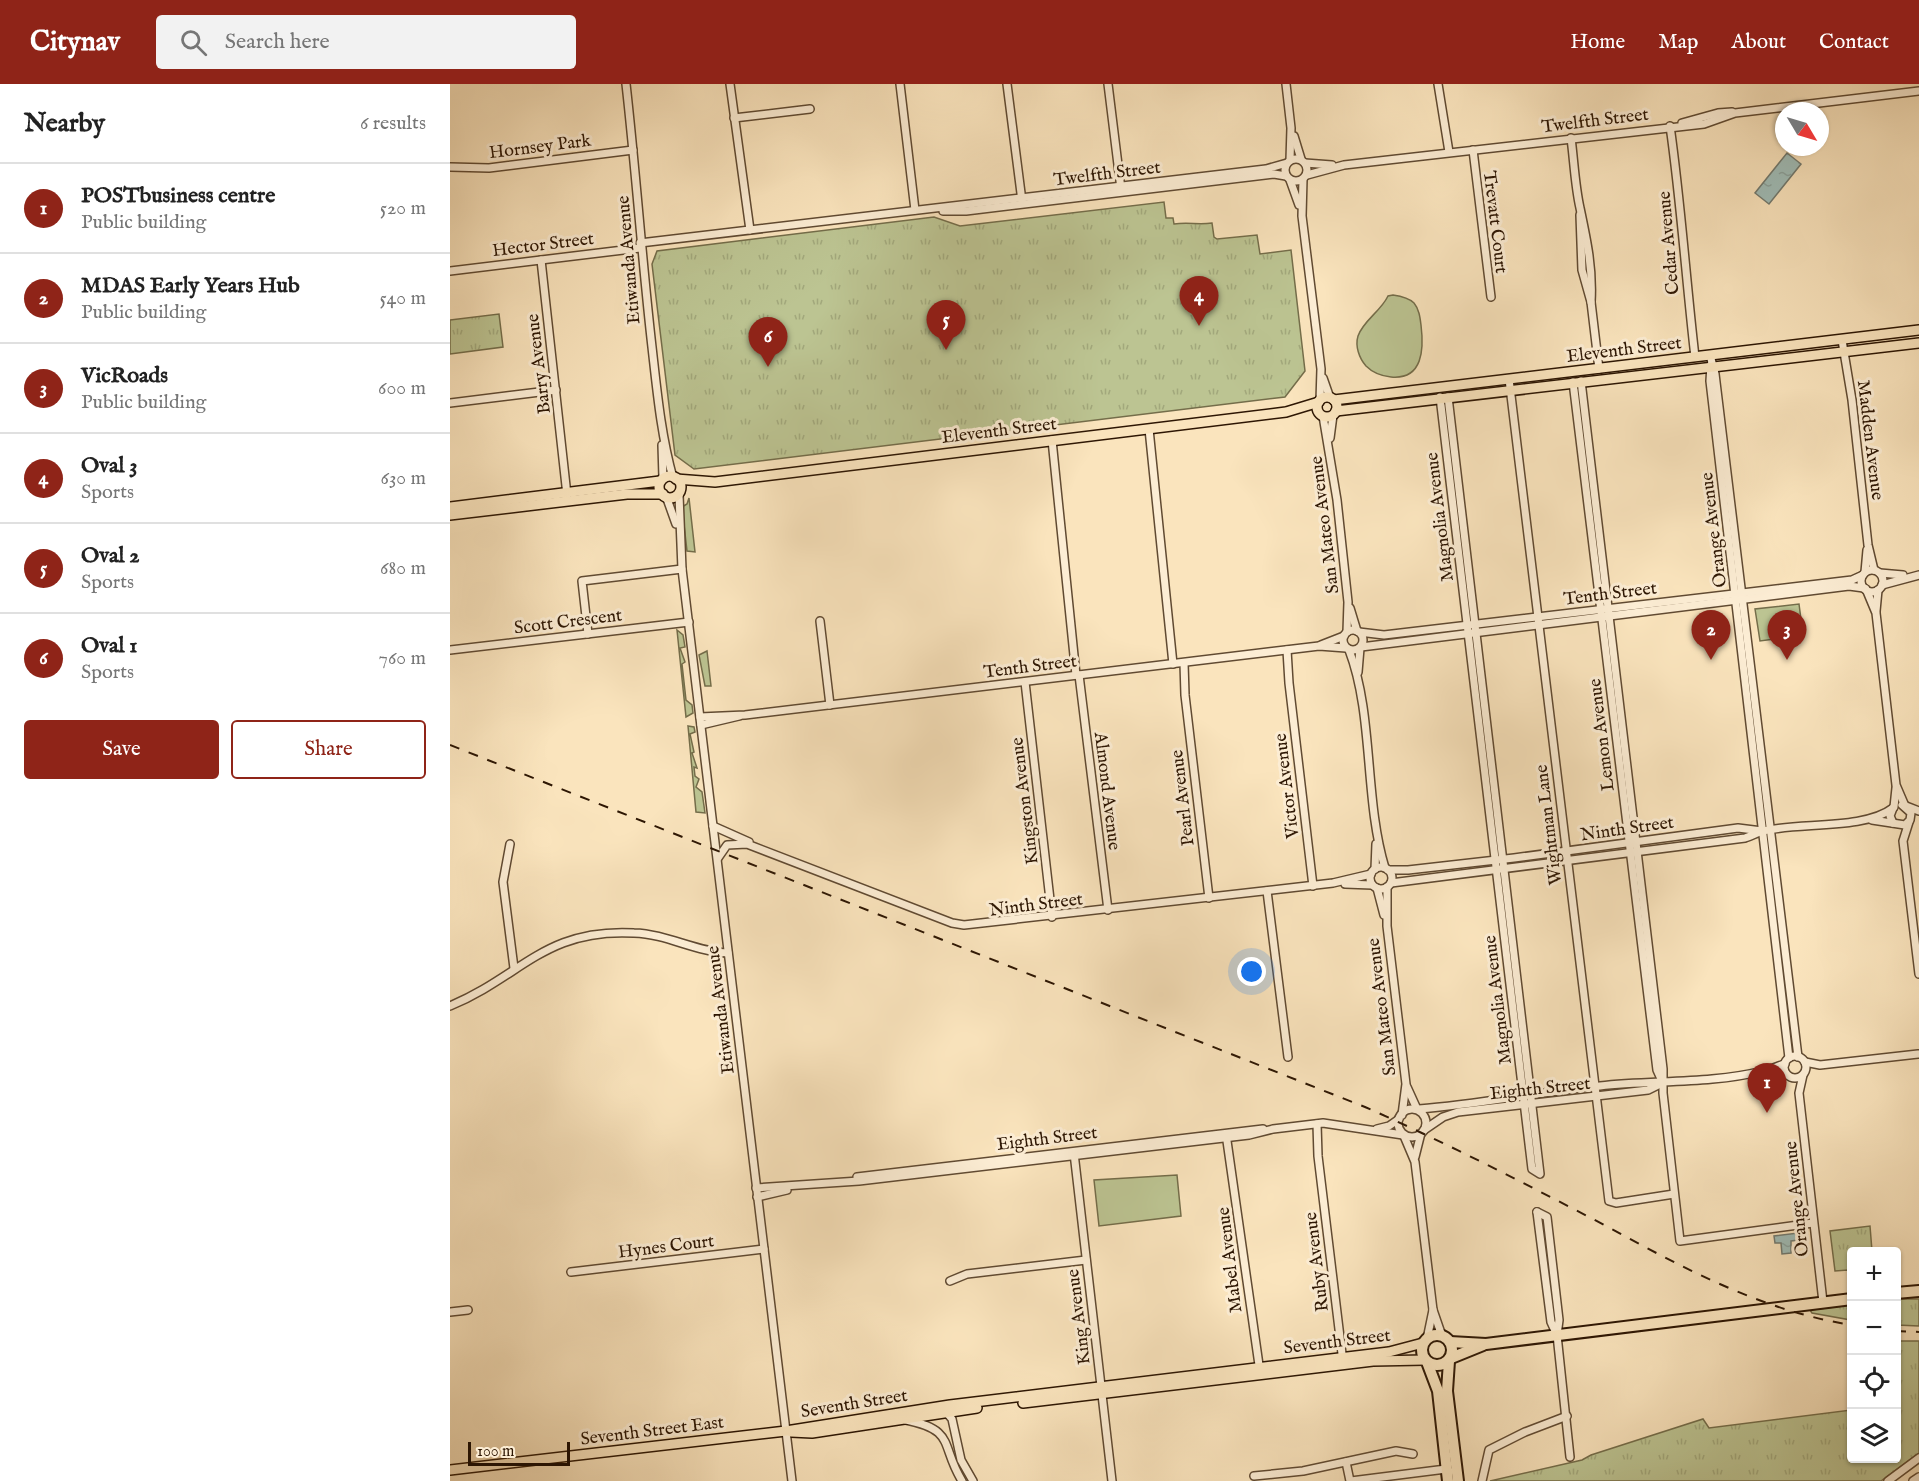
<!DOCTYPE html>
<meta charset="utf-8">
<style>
:root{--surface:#fff;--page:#f2f2f2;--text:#222;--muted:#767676;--line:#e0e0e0;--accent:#8f2418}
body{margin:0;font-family:"IM FELL English",serif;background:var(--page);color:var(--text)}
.controls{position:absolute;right:18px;bottom:18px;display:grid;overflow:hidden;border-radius:6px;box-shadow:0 2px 4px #0004}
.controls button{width:54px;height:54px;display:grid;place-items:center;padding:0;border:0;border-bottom:2px solid var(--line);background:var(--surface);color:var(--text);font:30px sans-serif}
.compass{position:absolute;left:1325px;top:18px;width:54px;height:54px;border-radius:50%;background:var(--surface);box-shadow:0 2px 4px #0004;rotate:128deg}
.scale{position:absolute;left:18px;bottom:15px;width:102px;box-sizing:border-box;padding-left:6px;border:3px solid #2d1603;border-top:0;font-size:16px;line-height:21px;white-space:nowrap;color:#2d1603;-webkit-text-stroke:4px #fcedd4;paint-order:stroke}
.you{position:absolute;left:802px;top:888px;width:21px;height:21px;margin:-15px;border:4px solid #fff;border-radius:50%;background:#1a73e8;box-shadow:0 0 0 9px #1a73e833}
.badge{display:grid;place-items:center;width:39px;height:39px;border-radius:50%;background:var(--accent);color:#fff;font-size:20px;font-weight:700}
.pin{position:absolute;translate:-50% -50px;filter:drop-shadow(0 2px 3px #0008)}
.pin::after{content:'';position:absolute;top:32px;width:21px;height:18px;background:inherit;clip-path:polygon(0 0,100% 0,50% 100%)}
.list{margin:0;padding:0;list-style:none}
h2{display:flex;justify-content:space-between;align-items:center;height:78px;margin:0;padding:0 24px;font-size:26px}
h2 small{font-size:20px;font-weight:400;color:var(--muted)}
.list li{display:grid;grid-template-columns:39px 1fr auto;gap:18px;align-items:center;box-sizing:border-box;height:90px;padding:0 24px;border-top:2px solid var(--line)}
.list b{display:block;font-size:22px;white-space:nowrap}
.list p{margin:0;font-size:20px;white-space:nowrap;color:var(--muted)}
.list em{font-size:20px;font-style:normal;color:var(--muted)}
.actions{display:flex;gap:12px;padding:18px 24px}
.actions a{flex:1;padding:14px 0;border:2px solid var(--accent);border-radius:6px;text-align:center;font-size:21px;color:var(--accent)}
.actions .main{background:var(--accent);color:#fff}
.icon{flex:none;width:33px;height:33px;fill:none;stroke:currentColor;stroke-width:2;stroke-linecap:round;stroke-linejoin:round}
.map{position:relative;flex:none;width:1469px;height:1397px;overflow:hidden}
header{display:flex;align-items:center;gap:36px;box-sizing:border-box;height:84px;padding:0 30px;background:var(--accent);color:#fff}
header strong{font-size:28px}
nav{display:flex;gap:33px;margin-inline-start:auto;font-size:21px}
.search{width:420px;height:54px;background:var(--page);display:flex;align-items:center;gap:15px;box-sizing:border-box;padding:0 21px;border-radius:6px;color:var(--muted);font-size:22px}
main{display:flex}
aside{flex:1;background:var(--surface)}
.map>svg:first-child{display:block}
.green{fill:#bcc492;stroke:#746d4a;stroke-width:1.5}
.park{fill:url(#park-tufts);stroke:#746d4a;stroke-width:1.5}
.water{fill:url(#water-ripples);stroke:#727a70;stroke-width:1.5}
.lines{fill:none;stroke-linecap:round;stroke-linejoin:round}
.minor-casing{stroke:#604a32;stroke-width:10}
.major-casing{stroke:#2d1603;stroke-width:12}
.highway-casing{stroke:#2d1603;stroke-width:14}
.minor{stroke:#fcedd4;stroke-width:7}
.major{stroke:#fae4bd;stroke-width:9}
.highway{stroke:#fae4bd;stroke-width:10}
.rail{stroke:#2d1603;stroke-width:2;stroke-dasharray:10 10;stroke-linecap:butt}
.labels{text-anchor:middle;stroke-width:6;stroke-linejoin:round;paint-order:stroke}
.street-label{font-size:18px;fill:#2d1603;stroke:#fcedd4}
</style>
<header>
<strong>Citynav</strong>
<div class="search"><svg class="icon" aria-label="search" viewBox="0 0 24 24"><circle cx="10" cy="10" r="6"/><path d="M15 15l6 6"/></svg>Search here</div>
<nav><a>Home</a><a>Map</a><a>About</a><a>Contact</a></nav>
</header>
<main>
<aside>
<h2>Nearby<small>6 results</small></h2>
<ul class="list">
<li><span class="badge">1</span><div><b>POSTbusiness centre</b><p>Public building</p></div><em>520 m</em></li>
<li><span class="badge">2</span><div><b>MDAS Early Years Hub</b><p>Public building</p></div><em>540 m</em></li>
<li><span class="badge">3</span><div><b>VicRoads</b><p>Public building</p></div><em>600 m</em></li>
<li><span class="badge">4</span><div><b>Oval 3</b><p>Sports</p></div><em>630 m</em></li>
<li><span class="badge">5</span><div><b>Oval 2</b><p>Sports</p></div><em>680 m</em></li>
<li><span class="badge">6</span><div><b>Oval 1</b><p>Sports</p></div><em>760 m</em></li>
</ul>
<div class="actions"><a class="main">Save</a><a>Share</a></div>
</aside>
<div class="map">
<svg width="1469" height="1397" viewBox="0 0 1469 1397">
<defs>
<pattern id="park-tufts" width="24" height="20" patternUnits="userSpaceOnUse" patternTransform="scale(1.5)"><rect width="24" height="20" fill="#bcc492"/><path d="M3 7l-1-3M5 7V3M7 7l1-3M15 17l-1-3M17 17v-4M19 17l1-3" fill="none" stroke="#a2a87c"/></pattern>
<pattern id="water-ripples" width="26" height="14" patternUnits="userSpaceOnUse" patternTransform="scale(1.5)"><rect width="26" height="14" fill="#a0bdb8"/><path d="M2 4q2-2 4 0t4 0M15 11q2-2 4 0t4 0" fill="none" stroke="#8aa29d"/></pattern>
</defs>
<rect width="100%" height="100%" fill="#fae4bd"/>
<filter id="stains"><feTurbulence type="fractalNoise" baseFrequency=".00333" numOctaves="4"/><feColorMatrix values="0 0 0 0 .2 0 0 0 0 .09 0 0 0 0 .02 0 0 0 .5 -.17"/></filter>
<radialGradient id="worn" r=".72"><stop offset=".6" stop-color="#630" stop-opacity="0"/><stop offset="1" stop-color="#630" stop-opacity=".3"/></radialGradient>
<g class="green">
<path d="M943,211C950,212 959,214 964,219C969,225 970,233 971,241C974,265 973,296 941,293C931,292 923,289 916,282C909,274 905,262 908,252C913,237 931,227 938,212Z"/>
<path d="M239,414L245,468L237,467L232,423L237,420Z"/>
<path d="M1349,520L1353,551L1310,557L1305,525Z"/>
<path d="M227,546L233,551L235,563L230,564L235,578L232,580L236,616L242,621L243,629L236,633Z"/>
<path d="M257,567L261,602H255L249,571Z"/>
<path d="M238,642L244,643L245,648L240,650L244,668L242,669L247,684L244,683L245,692L249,695L246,703L252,708L255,729L246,728Z"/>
<path d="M727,1091L731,1132L649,1142L644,1096Z"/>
</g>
<g class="park">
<path d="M714,118L716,134H723L724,140C738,138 749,141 762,139L764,153L767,155L807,151L810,170L841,166L855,287L835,313L244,385L225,371L202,180L207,167L484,133L510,142Z"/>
<path d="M49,230L53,263L0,270V236Z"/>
<path d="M1420,1142L1422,1167L1402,1168L1401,1189L1398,1186L1385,1187L1380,1147Z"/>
<path d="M1447,1215H1469V1242L1447,1241Z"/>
<path d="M1401,1221V1236L1362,1229L1360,1226Z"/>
<path d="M1447,1257H1469V1369L1431,1397H1040L1132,1376L1141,1371L1253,1335L1259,1344L1401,1326L1402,1374H1446Z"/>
</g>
<g class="water">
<path d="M1337,69L1351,80L1319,120L1305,109Z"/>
<path d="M1348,1149L1349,1156L1341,1157V1169L1332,1170L1331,1159H1325L1324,1152Z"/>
</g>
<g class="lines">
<defs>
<g id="minor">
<path d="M176,0C186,88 192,176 202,263C207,307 211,351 223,394"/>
<path d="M280,0L300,146"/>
<path d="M450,0L465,126"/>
<path d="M557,0L572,117"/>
<path d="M658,0L671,105"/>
<path d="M836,0L841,44L840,76"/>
<path d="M988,0L999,68"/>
<path d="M284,34L360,25"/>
<path d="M1232,39L1268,29L1282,28"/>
<path d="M1220,42C1231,119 1236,196 1245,273"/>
<path d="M844,52L851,75"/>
<path d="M1121,54C1124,77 1125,102 1130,124C1137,157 1143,185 1141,218"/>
<path d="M1023,66L1041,213"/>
<circle cx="846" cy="86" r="11"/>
<path d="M855,79L882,81"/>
<path d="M0,83L39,84L183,66"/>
<path d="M857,91L894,81L1254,40L1285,29L1469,7"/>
<path d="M853,95L852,132L871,285L870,317"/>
<path d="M840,96L849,121"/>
<path d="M493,127H516L824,90L836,92"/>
<path d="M1130,131L1132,186L1141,218L1149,285"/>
<path d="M190,159L816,85L837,79"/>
<path d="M91,176L117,411"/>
<path d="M0,187L190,164"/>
<path d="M1392,256L1402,316L1418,461L1424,486"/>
<path d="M1260,271L1265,290L1348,973"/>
<path d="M1261,281L1260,297L1339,974"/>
<path d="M873,294L880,314"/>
<path d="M1059,295L1159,1117L1166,1119L1224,1110"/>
<path d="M1131,297L1213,985V1009L1230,1157L1363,1139"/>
<path d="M1123,298L1207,986L1212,997"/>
<path d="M990,313L1082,1085L1090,1090L998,313"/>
<path d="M0,319L106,306"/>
<path d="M873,332L887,416L898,518L897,548"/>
<path d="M699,345L723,580"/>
<path d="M880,354L883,331"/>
<path d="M602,356L626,591"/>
<path d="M212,361L213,394"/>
<path d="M229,411L232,485L342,1397"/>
<path d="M216,412L226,440"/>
<circle cx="1422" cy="497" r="11"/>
<path d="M1415,488L1417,466"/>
<path d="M1430,489L1453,491"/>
<path d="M1432,501L1469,491"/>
<path d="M1416,505L1426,529L1446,701L1455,722"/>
<path d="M900,524L907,547"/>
<path d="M1426,527L1428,506"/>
<path d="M370,537L380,621"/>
<circle cx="903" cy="556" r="10"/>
<path d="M909,548L934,551L1402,496L1413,491"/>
<path d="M138,550L132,497L232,485"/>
<path d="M871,561L894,552"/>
<path d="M911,563L1399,502L1414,504"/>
<path d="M0,566L239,538"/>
<path d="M837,566L839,599L863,802"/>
<path d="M899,566C924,631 914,715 935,784"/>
<path d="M734,579L735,611L759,814"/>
<path d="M908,588L910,564"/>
<path d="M629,591L658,826"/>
<path d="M575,598L602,833"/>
<path d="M250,633L295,631L869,562L896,564"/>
<path d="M251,641L289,632"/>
<path d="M1456,722L1469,727"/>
<path d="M1444,723L1446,704"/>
<path d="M1443,724L1440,732L1443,739"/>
<path d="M1422,736L1455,741L1460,736L1461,729L1452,721"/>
<path d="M1459,738L1453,757L1469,890"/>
<path d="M263,742L299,758"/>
<path d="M60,760L53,798L64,884"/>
<path d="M268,774L277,761L297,760L502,839L514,841L883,799L921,790"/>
<circle cx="931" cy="794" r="11"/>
<path d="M925,785L926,760"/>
<path d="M938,786H958L1064,774L1288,744L1312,747"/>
<path d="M941,799L1295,754C1301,752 1307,749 1313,747C1348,738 1415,746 1443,724"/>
<path d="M895,800L922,801"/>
<path d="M937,803V842L956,1000L952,1031"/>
<path d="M927,804L934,831"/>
<path d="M817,807L838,973"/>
<path d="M0,922C72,892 95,844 184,849C217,850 246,868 278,869"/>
<circle cx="1345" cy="983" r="11"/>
<path d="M1355,978L1370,981L1468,970"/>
<path d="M1315,987L1336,990"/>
<path d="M1353,991L1349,1009L1373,1218"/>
<path d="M957,1003L967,1025"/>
<circle cx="962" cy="1039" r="14"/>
<path d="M969,1025C1029,1020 1090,1008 1150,1002C1204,996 1260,1000 1313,987C1321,986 1327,982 1335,980"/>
<path d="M867,1040L868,1072L893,1278"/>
<path d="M927,1045L939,1042L949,1035"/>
<path d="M974,1046L993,1033L1008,1028L1198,1006L1212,999"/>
<path d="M776,1050L810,1288"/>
<path d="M954,1052L965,1078L983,1226L992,1252"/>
<path d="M624,1069L662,1397"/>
<path d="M965,1073L971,1049"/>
<path d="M407,1093L813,1045"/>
<path d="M306,1104L409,1097L799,1051L823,1045L873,1039L953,1051"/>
<path d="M307,1113L337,1106"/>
<path d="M1087,1128L1097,1133L1109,1236L1107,1251L1120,1373"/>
<path d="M1087,1128L1101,1238L1106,1249"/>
<path d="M121,1188L314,1165"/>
<path d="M500,1197L517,1190L636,1176"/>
<path d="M0,1228L18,1226"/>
<path d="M977,1255L983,1226"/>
<path d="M494,1326L502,1335L511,1376L523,1397"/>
<path d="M456,1336C506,1346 490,1361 512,1397"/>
<path d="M896,1378L900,1397"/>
<path d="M804,1392L853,1387L946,1367L963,1370"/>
<path d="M901,1397L996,1385L999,1387"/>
<path d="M1032,1397L1039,1366L1075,1348L1117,1332"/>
<path d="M1438,1397L1469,1374"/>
<path d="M1463,1397L1469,1393"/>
</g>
<g id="major">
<circle cx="877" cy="323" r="10"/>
<path d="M884,316L1469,246"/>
<path d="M886,327L1469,259"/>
<circle cx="220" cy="403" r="11"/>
<path d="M226,395L265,398L836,328L869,318"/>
<path d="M0,423L210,397"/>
<path d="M0,431L177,410H213"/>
<path d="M573,1319L923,1277L975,1276"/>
<path d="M341,1348L362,1349L527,1324"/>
<path d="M0,1386L336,1347L500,1321L939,1268L973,1259"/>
</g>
<g id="highway">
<path d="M1446,1209L1469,1207"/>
<circle cx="987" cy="1266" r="15"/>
<path d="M1000,1258L1036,1260L1402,1215"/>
<path d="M1001,1274L1033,1261"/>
<path d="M999,1277L997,1307L1008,1397"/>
<path d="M977,1278L988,1307L998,1397"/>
</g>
</defs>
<use href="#minor" class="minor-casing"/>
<use href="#major" class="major-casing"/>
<use href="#highway" class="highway-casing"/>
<use href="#minor" class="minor"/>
<use href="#major" class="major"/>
<use href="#highway" class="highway"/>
<g class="rail">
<path d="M0,661L915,1023C992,1057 1066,1095 1141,1134C1225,1179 1306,1226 1402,1241"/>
<path d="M1446,1247L1469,1248"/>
</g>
</g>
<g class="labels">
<g class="street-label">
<text transform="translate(1145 36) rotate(-7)" y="6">Twelfth Street</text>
<text transform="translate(90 62) rotate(-7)" y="6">Hornsey Park</text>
<text transform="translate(657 89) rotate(-7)" y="6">Twelfth Street</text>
<text transform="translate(1046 138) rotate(83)" y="6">Trevatt Court</text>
<text transform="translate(1218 159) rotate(-95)" y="6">Cedar Avenue</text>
<text transform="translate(93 160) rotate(-7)" y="6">Hector Street</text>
<text transform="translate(178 176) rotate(-95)" y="6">Etiwanda Avenue</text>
<text transform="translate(1174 265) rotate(-7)" y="6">Eleventh Street</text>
<text transform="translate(88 280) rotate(-97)" y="6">Barry Avenue</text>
<text transform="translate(549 346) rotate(-7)" y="6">Eleventh Street</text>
<text transform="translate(1421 356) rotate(83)" y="6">Madden Avenue</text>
<text transform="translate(989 433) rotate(-97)" y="6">Magnolia Avenue</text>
<text transform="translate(874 441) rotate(-97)" y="6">San Mateo Avenue</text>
<text transform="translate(1263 446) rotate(-97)" y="6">Orange Avenue</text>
<text transform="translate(1160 509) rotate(-7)" y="6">Tenth Street</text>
<text transform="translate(118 537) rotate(-7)" y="6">Scott Crescent</text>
<text transform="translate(580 582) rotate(-7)" y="6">Tenth Street</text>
<text transform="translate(1151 651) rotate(-97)" y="6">Lemon Avenue</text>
<text transform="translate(836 702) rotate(-97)" y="6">Victor Avenue</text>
<text transform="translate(658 707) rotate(83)" y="6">Almond Avenue</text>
<text transform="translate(732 714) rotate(-97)" y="6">Pearl Avenue</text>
<text transform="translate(574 717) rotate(-97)" y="6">Kingston Avenue</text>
<text transform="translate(1098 741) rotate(-97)" y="6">Wightman Lane</text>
<text transform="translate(1177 744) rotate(-8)" y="6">Ninth Street</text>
<text transform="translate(586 820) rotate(-7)" y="6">Ninth Street</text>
<text transform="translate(1047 916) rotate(-97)" y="6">Magnolia Avenue</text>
<text transform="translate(931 923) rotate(-97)" y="6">San Mateo Avenue</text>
<text transform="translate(270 926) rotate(-97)" y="6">Etiwanda Avenue</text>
<text transform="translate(1090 1004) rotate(-6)" y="6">Eighth Street</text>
<text transform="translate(597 1054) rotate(-7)" y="6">Eighth Street</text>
<text transform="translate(1346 1115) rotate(-96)" y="6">Orange Avenue</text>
<text transform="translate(216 1162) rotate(-7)" y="6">Hynes Court</text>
<text transform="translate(779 1176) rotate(-97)" y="6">Mabel Avenue</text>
<text transform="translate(866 1178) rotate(-97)" y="6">Ruby Avenue</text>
<text transform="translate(628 1233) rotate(-97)" y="6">King Avenue</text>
<text transform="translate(887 1257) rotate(-7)" y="6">Seventh Street</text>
<text transform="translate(404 1319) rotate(-9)" y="6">Seventh Street</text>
<text transform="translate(202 1346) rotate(-7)" y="6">Seventh Street East</text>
</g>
</g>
<rect width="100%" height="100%" filter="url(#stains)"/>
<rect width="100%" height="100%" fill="url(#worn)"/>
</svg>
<div class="controls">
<button>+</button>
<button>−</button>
<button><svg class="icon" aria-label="locate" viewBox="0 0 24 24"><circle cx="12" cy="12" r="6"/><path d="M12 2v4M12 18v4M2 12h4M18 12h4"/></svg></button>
<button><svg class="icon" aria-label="layers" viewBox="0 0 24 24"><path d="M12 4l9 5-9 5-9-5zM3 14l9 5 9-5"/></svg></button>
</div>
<svg class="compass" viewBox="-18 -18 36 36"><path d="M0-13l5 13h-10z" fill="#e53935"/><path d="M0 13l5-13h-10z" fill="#767676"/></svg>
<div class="scale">100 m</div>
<div class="you"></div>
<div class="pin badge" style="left:1317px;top:1029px">1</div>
<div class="pin badge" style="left:1261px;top:576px">2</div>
<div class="pin badge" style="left:1337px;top:576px">3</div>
<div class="pin badge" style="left:749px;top:242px">4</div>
<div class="pin badge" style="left:496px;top:266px">5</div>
<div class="pin badge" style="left:318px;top:283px">6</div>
</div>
</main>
